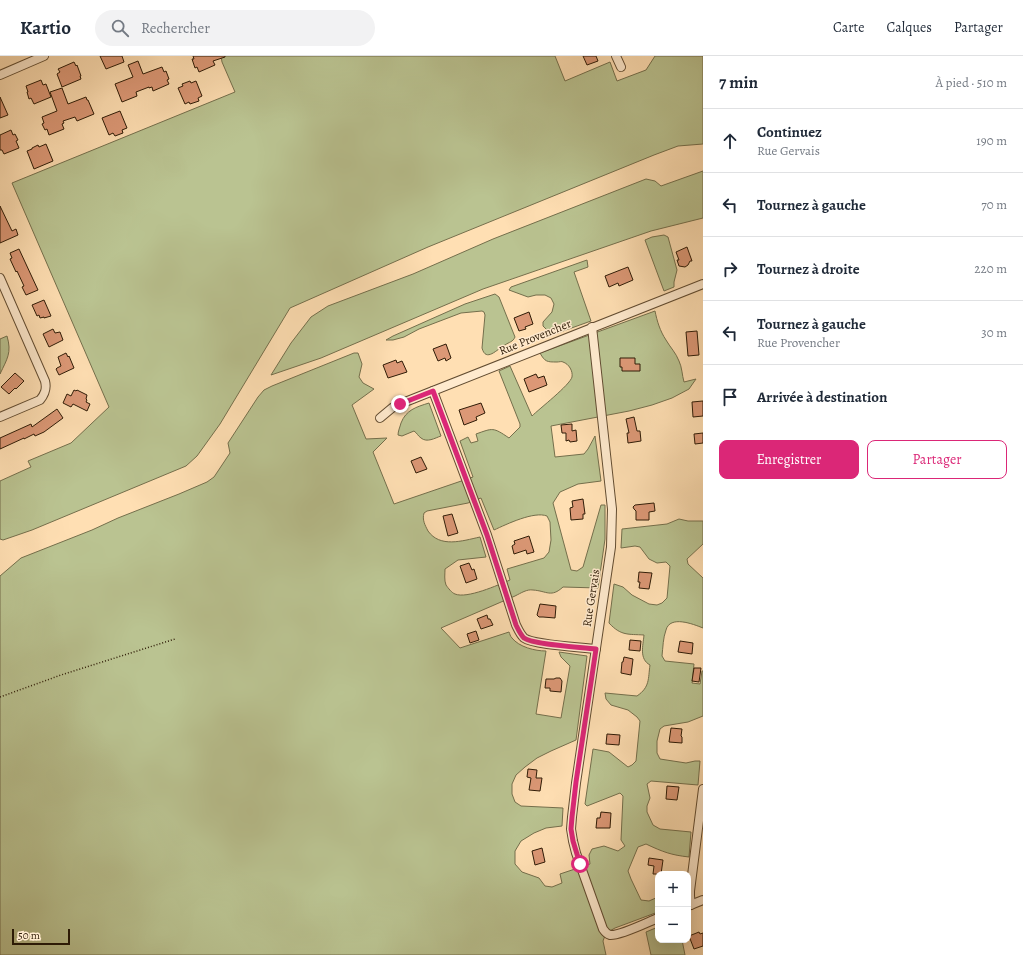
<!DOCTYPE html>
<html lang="fr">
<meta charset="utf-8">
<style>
:root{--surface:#fff;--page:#f2f2f3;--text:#1f2937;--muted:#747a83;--line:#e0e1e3;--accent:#db2777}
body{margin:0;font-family:Alegreya,serif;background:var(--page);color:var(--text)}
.controls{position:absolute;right:12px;bottom:12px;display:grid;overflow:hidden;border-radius:8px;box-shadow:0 4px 16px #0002}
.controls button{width:36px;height:36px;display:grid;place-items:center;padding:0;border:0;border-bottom:1px solid var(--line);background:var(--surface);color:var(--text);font:20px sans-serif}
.scale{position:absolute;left:12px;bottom:10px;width:58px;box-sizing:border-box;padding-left:4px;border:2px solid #2e1b06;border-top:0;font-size:11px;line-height:14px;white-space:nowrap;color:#2e1b06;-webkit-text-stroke:3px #ffeace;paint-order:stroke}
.stop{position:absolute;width:12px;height:12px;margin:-9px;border:3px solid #db2777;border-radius:50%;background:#fff}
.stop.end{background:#db2777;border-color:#fff;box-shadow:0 1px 4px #0008}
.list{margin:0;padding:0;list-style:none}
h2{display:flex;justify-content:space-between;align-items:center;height:52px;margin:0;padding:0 16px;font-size:17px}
h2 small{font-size:13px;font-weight:400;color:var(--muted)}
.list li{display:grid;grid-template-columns:26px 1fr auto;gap:12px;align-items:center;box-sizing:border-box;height:64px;padding:0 16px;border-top:1px solid var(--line)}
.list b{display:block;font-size:15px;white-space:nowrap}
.list p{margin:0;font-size:13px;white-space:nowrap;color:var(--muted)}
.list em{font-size:13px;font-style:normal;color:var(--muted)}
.actions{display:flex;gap:8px;padding:12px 16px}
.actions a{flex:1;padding:9px 0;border:1px solid var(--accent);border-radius:8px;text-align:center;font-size:14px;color:var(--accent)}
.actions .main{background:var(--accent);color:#fff}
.icon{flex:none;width:22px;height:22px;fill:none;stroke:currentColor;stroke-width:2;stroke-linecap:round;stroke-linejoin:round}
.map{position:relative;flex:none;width:703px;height:899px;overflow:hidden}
header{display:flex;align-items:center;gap:24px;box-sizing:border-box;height:56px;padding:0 20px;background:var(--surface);border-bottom:1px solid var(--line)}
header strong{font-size:19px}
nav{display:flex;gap:22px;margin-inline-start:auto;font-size:14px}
.search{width:280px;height:36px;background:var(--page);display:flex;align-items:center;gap:10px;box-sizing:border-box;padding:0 14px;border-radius:22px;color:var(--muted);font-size:15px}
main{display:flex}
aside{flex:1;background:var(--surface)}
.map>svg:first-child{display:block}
.green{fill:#bac391;stroke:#746f4c;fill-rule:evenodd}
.building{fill:#dc9876;stroke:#2e1b06}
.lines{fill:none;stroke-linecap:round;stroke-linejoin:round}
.minor-casing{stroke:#624c31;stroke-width:10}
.path{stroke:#2e1b06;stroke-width:1.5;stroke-dasharray:1 2;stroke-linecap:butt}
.minor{stroke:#ffeace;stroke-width:8}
.route{stroke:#db2777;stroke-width:5}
.labels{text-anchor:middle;stroke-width:3;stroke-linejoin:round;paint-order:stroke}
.street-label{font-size:12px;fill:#2e1b06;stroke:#ffeace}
</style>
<header>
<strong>Kartio</strong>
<div class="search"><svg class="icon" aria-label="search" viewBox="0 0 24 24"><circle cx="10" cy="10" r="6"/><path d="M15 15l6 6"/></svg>Rechercher</div>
<nav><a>Carte</a><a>Calques</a><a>Partager</a></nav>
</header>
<main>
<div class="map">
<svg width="703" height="899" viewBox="0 0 703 899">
<rect width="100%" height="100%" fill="#ffdfb3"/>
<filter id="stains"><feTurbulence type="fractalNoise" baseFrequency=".005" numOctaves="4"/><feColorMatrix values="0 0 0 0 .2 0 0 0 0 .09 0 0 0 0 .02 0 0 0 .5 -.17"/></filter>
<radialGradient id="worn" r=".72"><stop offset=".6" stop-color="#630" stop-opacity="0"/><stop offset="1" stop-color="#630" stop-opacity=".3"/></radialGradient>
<g class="green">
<path d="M221,0H555L565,25L610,6L617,25L646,14L655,0H703V88L678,90L654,99L428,191L290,252L220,368L197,400L186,410L32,474L3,484L0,483V425L31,411L28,405L71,387L109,351L12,127L235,36L222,6Z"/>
<path d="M703,115V162L651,175L483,233L321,302L271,319L291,287L311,261L328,250L413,218L493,183L646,123L655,125L661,130Z"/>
<path d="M664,179L668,181L677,214L674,226V231L664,235L645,184L652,181Z"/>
<path d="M587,204L588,211L574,216L591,265L552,279L543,270V266L552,256L554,248L551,242L545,239H536L528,241L509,234L511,231Z"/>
<path d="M495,238L499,241L515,281C513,286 509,286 505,289C497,293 486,307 482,292L485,259L484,256L482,255L461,257L419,273L404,281L393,284H386L393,280L465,248Z"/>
<path d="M655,255C657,265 660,275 666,284C670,291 676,297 679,305C682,311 682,319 684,326L696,323L689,333L672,342L652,349L629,355L551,370L555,401L584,398L588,393L595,380L601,425L578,428L560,436L553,447L571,514L577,515L583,511L601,449H605V483L598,532L563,531C551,542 547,535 533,534C527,533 521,537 515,540L441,572L460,592L509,576C510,578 510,580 512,582C519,591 535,595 546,595L536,658L561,662L570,610L561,601L559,596L587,600L576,684L551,695L537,702L525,711L516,719L512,728V738L515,746L521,750L563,752L562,770L546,772L534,777L521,785L515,795V808L522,816L539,822L545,830L552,831L562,827L560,818L590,808L589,799L592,793L604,790L618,795L625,790L621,784L623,740L620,737L587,750L585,748L593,693L609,696L628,711L632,709L636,705L640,665L637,661L628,654L611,649L606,643L605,637L637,640C650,631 648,623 650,609C639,603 643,590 644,579C628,578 621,580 609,567L614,528L623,531L632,539L649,548L657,549L662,547L667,542L670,510L666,506L657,507L649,503L640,491L635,490L621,492L622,473L667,468L679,463L688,465H703V488L687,503L688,508L703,522V572C693,568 670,559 666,574C663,582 663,591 662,600L665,605L694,608L692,627L700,628L702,615H703V660L688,666L664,670L660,673L657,685V697L660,703L686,707L695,705H700L698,729L651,725L647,728L650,742L647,750V756L653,769L660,773L691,776L689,801C671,799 663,796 646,788L638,791L628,815L631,823L641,844L649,845L658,841V856L615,872L606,877L603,885L606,899H0V520L21,502L92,474L118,462L179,438L207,426L214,421L230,397L228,387L258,341L264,334L272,330L354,297H358L362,308L359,321L363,327L374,333L352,349L366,383L387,382L373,396L394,448L473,421L460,385L468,381L471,387L478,385L476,378C493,372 493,371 509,382L520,371V368L499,315L510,310L532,360C539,353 570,329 572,321C573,315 569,308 563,306C562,305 559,306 557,306C547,306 545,306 540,297ZM481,442L494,474C507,468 534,455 547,460L550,466L551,484L549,496L544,502L507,513L510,524C498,529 467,543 455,538C452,537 448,532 446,529C444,524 445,518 445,513L458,504L486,501L480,481C462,485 440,492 428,475C425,469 422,464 424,457L427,455L468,447Z"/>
<path d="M7,280C12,297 7,303 0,318V283Z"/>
<path d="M429,347L441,380C435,382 427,387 421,382C418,380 417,377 414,375L402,380L398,379C398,375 400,371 401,367C406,354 416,351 429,347Z"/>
<path d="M658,871V884H682L685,899H651L646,876Z"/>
</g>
<g class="building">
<path d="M100,0H122L124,6L106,13Z"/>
<path d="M193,0H225V1L213,5L215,9L199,16L197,11L195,12L192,3H194Z"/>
<path d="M583,0H596L598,5L587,9Z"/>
<path d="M138,5L143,18L162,11L164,16L166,15L169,23L167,24L169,28L153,35L152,31L149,32V31L136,36L137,40L122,46L115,28L133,21L128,9Z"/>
<path d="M74,6L76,10L77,9L81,20H80L81,23L62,31L57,18L60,16L58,13Z"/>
<path d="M41,24L43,29L46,28L51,41L34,48L31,42L29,43L27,36H28L26,30Z"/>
<path d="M190,25L191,27L196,25L202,40L198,42L199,45L190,48L189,46L185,48L178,32L183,30L182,28Z"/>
<path d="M62,32L68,48L86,41L87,44H88L94,58L77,65L75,61L63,65L64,67L62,68L64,73L49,79L47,73L45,74L42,68L44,67L42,61L57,55L50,36Z"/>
<path d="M0,41L8,59L0,62Z"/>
<path d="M120,55L127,72L122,74L123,77L115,80L113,77L109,79L102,62Z"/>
<path d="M11,74L13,79L15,78L18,84L16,85L19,92L4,98L2,94H0V79Z"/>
<path d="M46,88L53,105L34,113L27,95L32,93V92L38,89L39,91Z"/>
<path d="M0,150L12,175L16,173L18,179L0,187Z"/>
<path d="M687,191L692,205H690L688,209L685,211L679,210L677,204H679L676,196Z"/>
<path d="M19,193L38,234L26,239L22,231L24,230L17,215L16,216L10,203L12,202L10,197Z"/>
<path d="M628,211L633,224L619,230L618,227L609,231L605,220Z"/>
<path d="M44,244L51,260L44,262V261L40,262L39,259L37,260L32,249Z"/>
<path d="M529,256L533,268L525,271L526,273L519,275L514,262Z"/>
<path d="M53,273L55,277L60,276L63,284L49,291L43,278Z"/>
<path d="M697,275L699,299L688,300L686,276Z"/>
<path d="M446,288L451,302L446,305L445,302L438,305L433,293Z"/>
<path d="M66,297L68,301L69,300L74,312L59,319L56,313L57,312L61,310L58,301Z"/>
<path d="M620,302H635V308H640V315H622V311H620Z"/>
<path d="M396,304L397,307L402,305L407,316L388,322L383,309Z"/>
<path d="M15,317L24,325L16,333L15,332L9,338L1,331Z"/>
<path d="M536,318L538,322L544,320L547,329L529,336L524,323Z"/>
<path d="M74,334L76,335L77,334L87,339L86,343L87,344L86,346L90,348L87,355L73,348L71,351L63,347L67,338L71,340Z"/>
<path d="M703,345V360L693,361L692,346Z"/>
<path d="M481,347L485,357L476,361L477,364L464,369L459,354Z"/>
<path d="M57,353L63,362L44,376L35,380L34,378L24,383V382L0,393V382L31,368L32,371Z"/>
<path d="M634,361L637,375H640L641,385L628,387L627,377H629L626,363Z"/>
<path d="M572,368V375L576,374L577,385L570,386L569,384L566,385V377H562L561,369Z"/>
<path d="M703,377V387L695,388L694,378Z"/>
<path d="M421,401L427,413L416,417L411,405Z"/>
<path d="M583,443L585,458H583V463L571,464L570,452L573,451L572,445Z"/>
<path d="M654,447L655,455L649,456V464H636V455L634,453L633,451L635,449Z"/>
<path d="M452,458L458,477L448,480L443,460Z"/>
<path d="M529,480L534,496L527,498L526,494L514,498L512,490L515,488L514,485Z"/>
<path d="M469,507L472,514L474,513L477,523L466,527L460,510Z"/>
<path d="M639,516L652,517L649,533L639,532L640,526H638Z"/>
<path d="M540,548L556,550L555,562L543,561H539L537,559Z"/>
<path d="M487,559L488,563H490L493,569L481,573L477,563Z"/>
<path d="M476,575L479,584L470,587L467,578Z"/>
<path d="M630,584L641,585L640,595L629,594Z"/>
<path d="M680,585L693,587L692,598L678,596Z"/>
<path d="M624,601L633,603L631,619L621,617L622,606H623Z"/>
<path d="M694,612H701L699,626L692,625Z"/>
<path d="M556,622H560L562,625L561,636L550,635V632H545L546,623H554Z"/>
<path d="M671,672L682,673L681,680L682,681V687L669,686Z"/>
<path d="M607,678L620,679L619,689L606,688Z"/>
<path d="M528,713L537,714L536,722H542L540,735L529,734L531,722L527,721Z"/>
<path d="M667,730L679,731L677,744L666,743Z"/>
<path d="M601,756L611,757L610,772H596L597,762H600Z"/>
<path d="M542,792L545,806L535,809L532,795Z"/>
<path d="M649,802L663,804L661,818H653L654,810L648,809Z"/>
<path d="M699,876L700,878L703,877V890L694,893L689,880Z"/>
</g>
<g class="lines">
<defs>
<g id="minor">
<path d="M616,0L621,11"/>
<path d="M0,19L44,0"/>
<path d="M0,222L45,325C47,333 45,338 40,344L0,361"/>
<path d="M592,271L612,453L611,491L576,727L572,761L571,773L573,785L576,797L603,873C605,876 607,878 610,879C620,880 648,866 658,862"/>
<path d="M433,335L487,479L516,569C518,573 520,578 524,582C534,589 581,591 596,593"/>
<path d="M380,362L392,352L400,348L703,228"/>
<path d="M691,849L690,840V835L703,733"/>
<path d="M688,850L703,844"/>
</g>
</defs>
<use href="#minor" class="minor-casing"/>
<path class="path" d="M0,641L61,619L175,583"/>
<use href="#minor" class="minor"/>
</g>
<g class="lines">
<path class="route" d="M400,348L433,335L487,479L516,569C518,573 520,578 524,582C534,589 581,591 596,593L576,726L572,761L571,773L573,785L580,808"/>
</g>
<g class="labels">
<g class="street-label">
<text transform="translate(535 281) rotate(-22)" y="4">Rue Provencher</text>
<text transform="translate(591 542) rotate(-81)" y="4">Rue Gervais</text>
</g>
</g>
<rect width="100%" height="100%" filter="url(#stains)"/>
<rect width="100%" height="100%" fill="url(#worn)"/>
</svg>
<div class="controls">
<button>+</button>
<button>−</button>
</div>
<div class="scale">50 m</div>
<div class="stop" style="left:580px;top:808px"></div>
<div class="stop end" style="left:400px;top:348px"></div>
</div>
<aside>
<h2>7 min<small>À pied · 510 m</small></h2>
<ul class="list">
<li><svg class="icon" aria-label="ahead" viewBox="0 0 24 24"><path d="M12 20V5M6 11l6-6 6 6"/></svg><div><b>Continuez</b><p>Rue Gervais</p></div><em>190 m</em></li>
<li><svg class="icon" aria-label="left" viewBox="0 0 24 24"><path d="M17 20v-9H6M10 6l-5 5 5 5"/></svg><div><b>Tournez à gauche</b></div><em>70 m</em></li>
<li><svg class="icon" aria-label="right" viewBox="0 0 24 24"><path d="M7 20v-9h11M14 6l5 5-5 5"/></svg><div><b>Tournez à droite</b></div><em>220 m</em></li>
<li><svg class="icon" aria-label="left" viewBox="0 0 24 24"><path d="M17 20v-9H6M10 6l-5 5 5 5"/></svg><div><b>Tournez à gauche</b><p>Rue Provencher</p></div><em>30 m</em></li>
<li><svg class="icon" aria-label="arrive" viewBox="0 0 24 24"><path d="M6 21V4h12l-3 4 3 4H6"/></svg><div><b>Arrivée à destination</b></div></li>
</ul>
<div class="actions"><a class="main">Enregistrer</a><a>Partager</a></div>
</aside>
</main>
